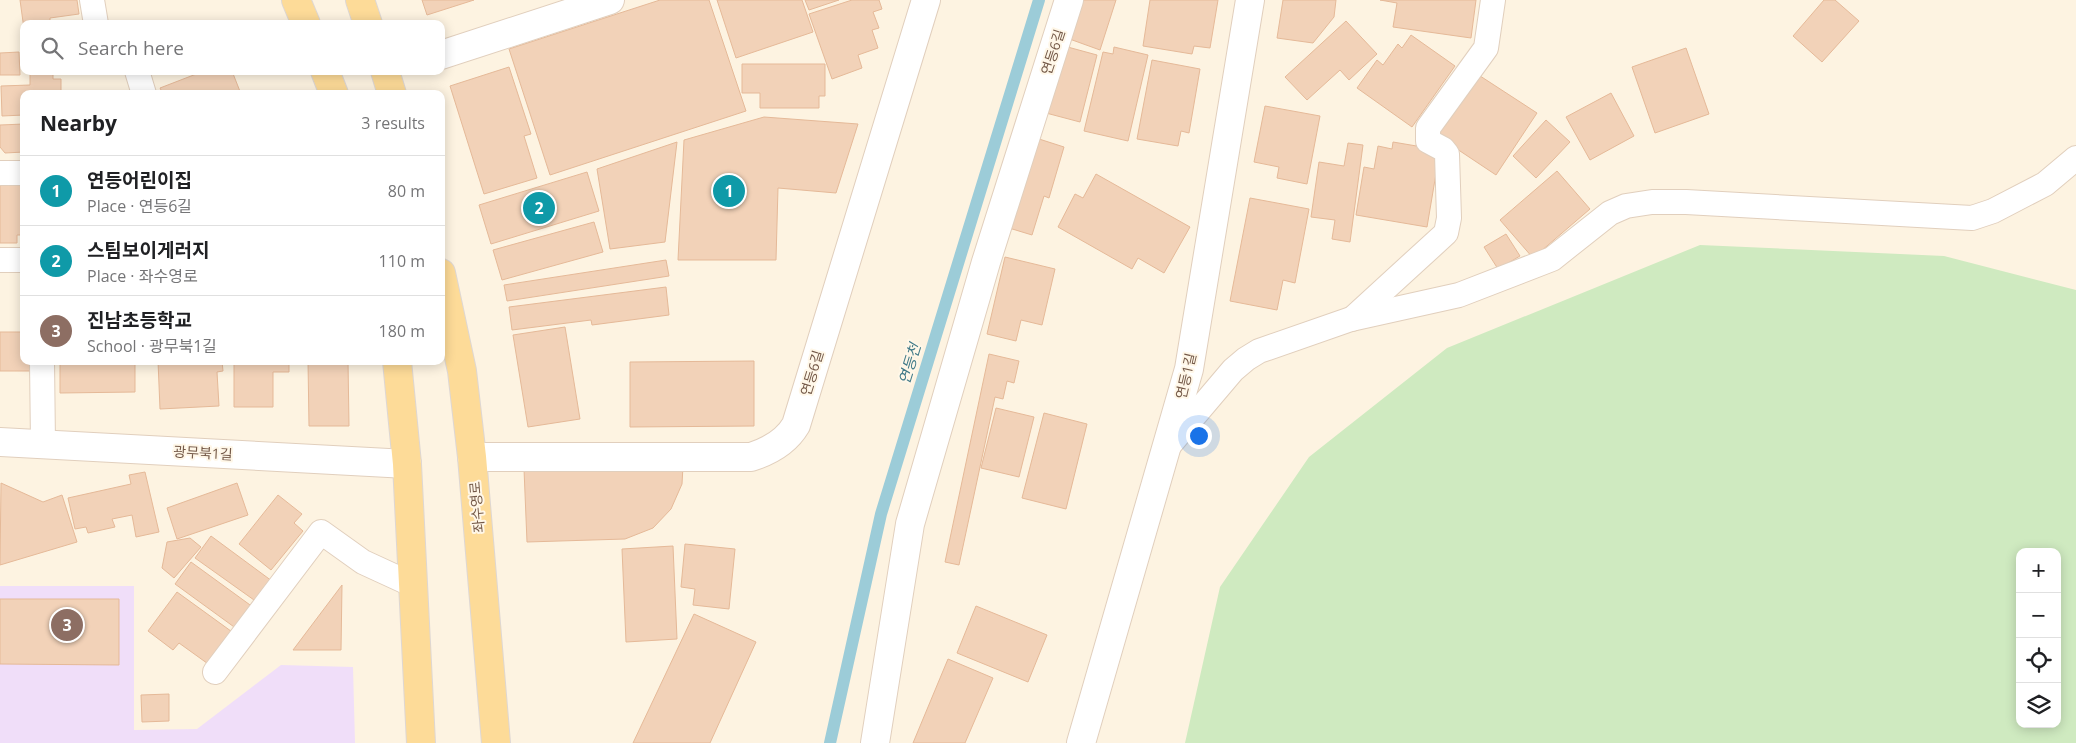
<!DOCTYPE html>
<meta charset="utf-8">
<style>
:root{--surface:#fff;--page:#f6f6f6;--text:#202124;--muted:#757577;--line:#e0e0e0;--accent:#b45309}
body{margin:0;font-family:"Open Sans","Noto Sans KR",sans-serif;background:var(--page);color:var(--text)}
.controls{position:absolute;right:15px;bottom:15px;display:grid;overflow:hidden;border-radius:10px;box-shadow:0 2px 12px #0003}
.controls button{width:45px;height:45px;display:grid;place-items:center;padding:0;border:0;border-bottom:1px solid var(--line);background:var(--surface);color:var(--text);font:25px sans-serif}
.you{position:absolute;left:1198px;top:435px;width:18px;height:18px;margin:-12px;border:4px solid #fff;border-radius:50%;background:#1a73e8;box-shadow:0 0 0 8px #1a73e833}
.badge{display:grid;place-items:center;width:32px;height:32px;border-radius:50%;background:var(--accent);color:#fff;font-size:16px;font-weight:700}
.pin{position:absolute;translate:-50% -50%;border:2px solid #fff;box-shadow:0 1px 5px #0006}
.list{margin:0;padding:0;list-style:none}
h2{display:flex;justify-content:space-between;align-items:center;height:65px;margin:0;padding:0 20px;font-size:21px}
h2 small{font-size:16px;font-weight:400;color:var(--muted)}
.list li{display:grid;grid-template-columns:32px 1fr auto;gap:15px;align-items:center;box-sizing:border-box;height:70px;padding:0 20px;border-top:1px solid var(--line)}
.list b{display:block;font-size:19px;white-space:nowrap}
.list p{margin:0;font-size:16px;white-space:nowrap;color:var(--muted)}
.list em{font-size:16px;font-style:normal;color:var(--muted)}
.icon{flex:none;width:28px;height:28px;fill:none;stroke:currentColor;stroke-width:2;stroke-linecap:round;stroke-linejoin:round}
.map{position:relative;flex:none;width:2076px;height:743px;overflow:hidden}
.search{position:absolute;background:var(--surface);box-shadow:0 2px 12px #0003;left:20px;top:20px;width:425px;height:55px;display:flex;align-items:center;gap:12px;box-sizing:border-box;padding:0 18px;border-radius:10px;color:var(--muted);font-size:19px}
.panel{position:absolute;background:var(--surface);box-shadow:0 2px 12px #0003;left:20px;top:90px;width:425px;height:275px;border-radius:10px}
.map>svg:first-child{display:block}
.education{fill:#f0def9}
.green{fill:#cfeac0;fill-rule:evenodd}
.lines{fill:none;stroke-linecap:round;stroke-linejoin:round}
.stream{stroke:#9cccd8;stroke-width:12}
.building{fill:#f2d2b8;stroke:#e5b998}
.lane-casing{stroke:#e1cfbd;stroke-width:26}
.street-casing{stroke:#e1cfbd;stroke-width:30}
.primary-casing{stroke:#ded7d3;stroke-width:30}
.lane{stroke:#fff;stroke-width:24}
.street{stroke:#fff;stroke-width:28}
.primary{stroke:#fddb98;stroke-width:28}
.labels{text-anchor:middle;stroke-width:4;stroke-linejoin:round;paint-order:stroke}
.street-label{font-size:14px;fill:#745948;stroke:#fff7e8}
.water-label{font-size:15px;font-style:italic;fill:#417a88;stroke:#fff7e8}
</style>
<div class="map">
<svg width="2076" height="743" viewBox="0 0 2076 743">
<rect width="100%" height="100%" fill="#fdf3e1"/>
<path class="education" d="M0,586H134V730L197,729L281,665L353,667L355,743H0Z"/>
<path class="green" d="M1700,245L1944,256L2076,290V743H1185L1220,587L1309,457L1447,348ZM2020,552H2057V724H2020Z"/>
<g class="lines">
<path class="stream" d="M830,743L881,514L1039,0"/>
</g>
<g class="building">
<path d="M20,0H77L79,14L50,18V24H24V29Z"/>
<path d="M422,0H474L427,15Z"/>
<path d="M660,0H709L746,111L550,175L509,49Z"/>
<path d="M717,0H802L813,32L736,58Z"/>
<path d="M805,0H839L809,10Z"/>
<path d="M852,0H879L882,9L873,12L879,28L872,30L878,48L858,55L862,68L832,79L809,14Z"/>
<path d="M1077,0H1116L1100,50L1064,37Z"/>
<path d="M1150,0H1218L1210,48L1194,46L1192,54L1143,46Z"/>
<path d="M1283,0H1336L1334,17L1313,43L1277,38Z"/>
<path d="M1380,0H1476L1471,38L1393,27L1397,3Z"/>
<path d="M1824,0H1835L1859,21L1822,62L1793,36Z"/>
<path d="M1346,21L1377,54L1349,80L1340,70L1307,100L1285,77Z"/>
<path d="M1411,35L1455,66L1412,127L1357,88L1377,60L1383,65L1398,44L1402,48Z"/>
<path d="M1064,46L1097,55L1080,122L1046,113Z"/>
<path d="M1114,47L1148,55L1128,141L1084,131L1103,52L1113,54Z"/>
<path d="M1686,48L1709,114L1655,133L1632,67Z"/>
<path d="M19,52L20,75H0V53Z"/>
<path d="M1152,60L1200,69L1189,133L1181,131L1178,146L1137,139Z"/>
<path d="M742,64H825V96H819V108H760V93H742Z"/>
<path d="M509,67L531,134L524,136L537,178L484,194L450,86Z"/>
<path d="M30,71H53V79H61V94H24V115L2,116L1,86L30,85Z"/>
<path d="M204,71H232L241,94H163L160,88Z"/>
<path d="M1474,72L1537,113L1496,175L1433,133Z"/>
<path d="M1611,93L1634,136L1590,160L1566,117Z"/>
<path d="M1265,106L1320,116L1307,184L1277,178L1279,167L1254,162Z"/>
<path d="M764,117L858,124L836,193L778,188L776,260H678L684,140Z"/>
<path d="M1546,120L1570,142L1536,178L1513,156Z"/>
<path d="M24,124V152L5,153L0,147V125Z"/>
<path d="M1036,138L1064,147L1049,198L1044,196L1032,235L1009,228Z"/>
<path d="M677,142L665,242L610,249L597,169Z"/>
<path d="M1393,142L1440,150L1427,227L1356,215L1364,167L1374,169L1378,146L1392,149Z"/>
<path d="M1348,143L1363,145L1350,242L1332,239L1335,220L1311,217L1319,162L1344,166Z"/>
<path d="M1557,171L1590,209L1533,258L1500,220Z"/>
<path d="M587,172L599,211L491,244L479,205Z"/>
<path d="M1096,174L1190,227L1164,273L1138,258L1132,269L1058,227L1075,194L1083,198Z"/>
<path d="M0,183H24V235H17V243H0Z"/>
<path d="M1250,198L1309,209L1295,283L1283,280L1277,310L1230,301Z"/>
<path d="M594,222L603,252L502,280L493,250Z"/>
<path d="M1506,234L1520,256L1498,269L1484,247Z"/>
<path d="M1005,257L1055,269L1042,325L1021,320L1016,341L987,334Z"/>
<path d="M666,260L669,276L507,301L504,285Z"/>
<path d="M666,287L669,315L592,325L591,320L512,330L509,307Z"/>
<path d="M565,327L580,419L528,427L513,335Z"/>
<path d="M0,332H24V361H30V371H0Z"/>
<path d="M989,354L1019,361L1014,383L1007,381L1003,399L995,397L959,565L945,562Z"/>
<path d="M60,361H135V392L60,393Z"/>
<path d="M158,361H222L223,371L217,372L219,406L160,409Z"/>
<path d="M234,361H289V372H273V407H234Z"/>
<path d="M308,361H348L349,426H309Z"/>
<path d="M754,361V426L630,427V362Z"/>
<path d="M996,408L1034,417L1019,477L981,468Z"/>
<path d="M1044,413L1087,424L1066,509L1022,498Z"/>
<path d="M683,466L682,484L671,509L653,528L625,539L527,542L524,469Z"/>
<path d="M145,472L159,532L136,537L132,515L112,519L115,527L88,533L86,527L75,529L68,498L131,484L129,475Z"/>
<path d="M1,483L43,502L62,495L77,542L0,565Z"/>
<path d="M237,483L248,515L177,539L167,508Z"/>
<path d="M278,495L302,514L294,523L303,531L271,570L239,544Z"/>
<path d="M211,536L276,584L261,605L195,558Z"/>
<path d="M190,538L201,547L174,578L162,568L167,542Z"/>
<path d="M685,544L735,549L729,609L693,605L695,589L681,587Z"/>
<path d="M673,546L677,639L626,642L622,549Z"/>
<path d="M191,562L257,610L241,632L175,584Z"/>
<path d="M342,585L341,650H293Z"/>
<path d="M177,592L235,634L211,666L179,643L173,650L148,631Z"/>
<path d="M0,599H119V665L0,664Z"/>
<path d="M976,606L1047,635L1028,682L957,653Z"/>
<path d="M694,614L756,642L710,743H633Z"/>
<path d="M948,659L993,678L965,743H913Z"/>
<path d="M169,694V721L142,722L141,695Z"/>
</g>
<g class="lines">
<defs>
<g id="lane">
<path d="M92,0L96,24"/>
<path d="M137,71L144,94"/>
<path d="M0,173H24"/>
<path d="M0,260H24"/>
<path d="M1352,319L1446,233L1449,218L1447,154L1443,149L1428,141V128L1486,48L1493,0"/>
<path d="M42,361L43,444"/>
<path d="M1166,449L1233,370L1246,359L1259,351L1351,319L1459,295L1552,259L1610,213L1626,206L1652,202H1686L1972,218L1993,211L2045,184L2076,158"/>
<path d="M215,672L321,532L363,562L413,585"/>
</g>
<g id="street">
<path d="M441,55L610,0"/>
<path d="M0,442L407,464"/>
<path d="M472,457H751C770,451 786,442 796,425L926,0"/>
<path d="M875,743L910,524L986,262L1069,0"/>
<path d="M1081,743L1189,369L1250,0"/>
</g>
<g id="primary">
<path d="M296,0L306,24"/>
<path d="M360,0L368,24"/>
<path d="M325,71L334,94"/>
<path d="M385,71L392,94"/>
<path d="M441,273L462,371L472,457L496,743"/>
<path d="M397,361L407,464L421,743"/>
</g>
</defs>
<use href="#lane" class="lane-casing"/>
<use href="#street" class="street-casing"/>
<use href="#primary" class="primary-casing"/>
<use href="#lane" class="lane"/>
<use href="#street" class="street"/>
<use href="#primary" class="primary"/>
</g>
<g class="labels">
<g class="street-label">
<text transform="translate(1053 52) rotate(-72)" y="5">연등6길</text>
<text transform="translate(812 373) rotate(-73)" y="5">연등6길</text>
<text transform="translate(1186 376) rotate(-77)" y="5">연등1길</text>
<text transform="translate(203 453) rotate(3)" y="5">광무북1길</text>
<text transform="translate(477 507) rotate(-95)" y="5">좌수영로</text>
</g>
<g class="water-label">
<text transform="translate(910 364) rotate(-73)" y="5">연등천</text>
</g>
</g>
</svg>
<div class="controls">
<button>+</button>
<button>−</button>
<button><svg class="icon" aria-label="locate" viewBox="0 0 24 24"><circle cx="12" cy="12" r="6"/><path d="M12 2v4M12 18v4M2 12h4M18 12h4"/></svg></button>
<button><svg class="icon" aria-label="layers" viewBox="0 0 24 24"><path d="M12 4l9 5-9 5-9-5zM3 14l9 5 9-5"/></svg></button>
</div>
<div class="you"></div>
<div class="pin badge" style="left:729px;top:191px;background:#0f9aa8">1</div>
<div class="pin badge" style="left:539px;top:208px;background:#0f9aa8">2</div>
<div class="pin badge" style="left:67px;top:625px;background:#8d6e63">3</div>
<div class="search"><svg class="icon" aria-label="search" viewBox="0 0 24 24"><circle cx="10" cy="10" r="6"/><path d="M15 15l6 6"/></svg>Search here</div>
<section class="panel">
<h2>Nearby<small>3 results</small></h2>
<ul class="list">
<li><span class="badge" style="background:#0f9aa8">1</span><div><b>연등어린이집</b><p>Place · 연등6길</p></div><em>80 m</em></li>
<li><span class="badge" style="background:#0f9aa8">2</span><div><b>스팀보이게러지</b><p>Place · 좌수영로</p></div><em>110 m</em></li>
<li><span class="badge" style="background:#8d6e63">3</span><div><b>진남초등학교</b><p>School · 광무북1길</p></div><em>180 m</em></li>
</ul>
</section>
</div>
